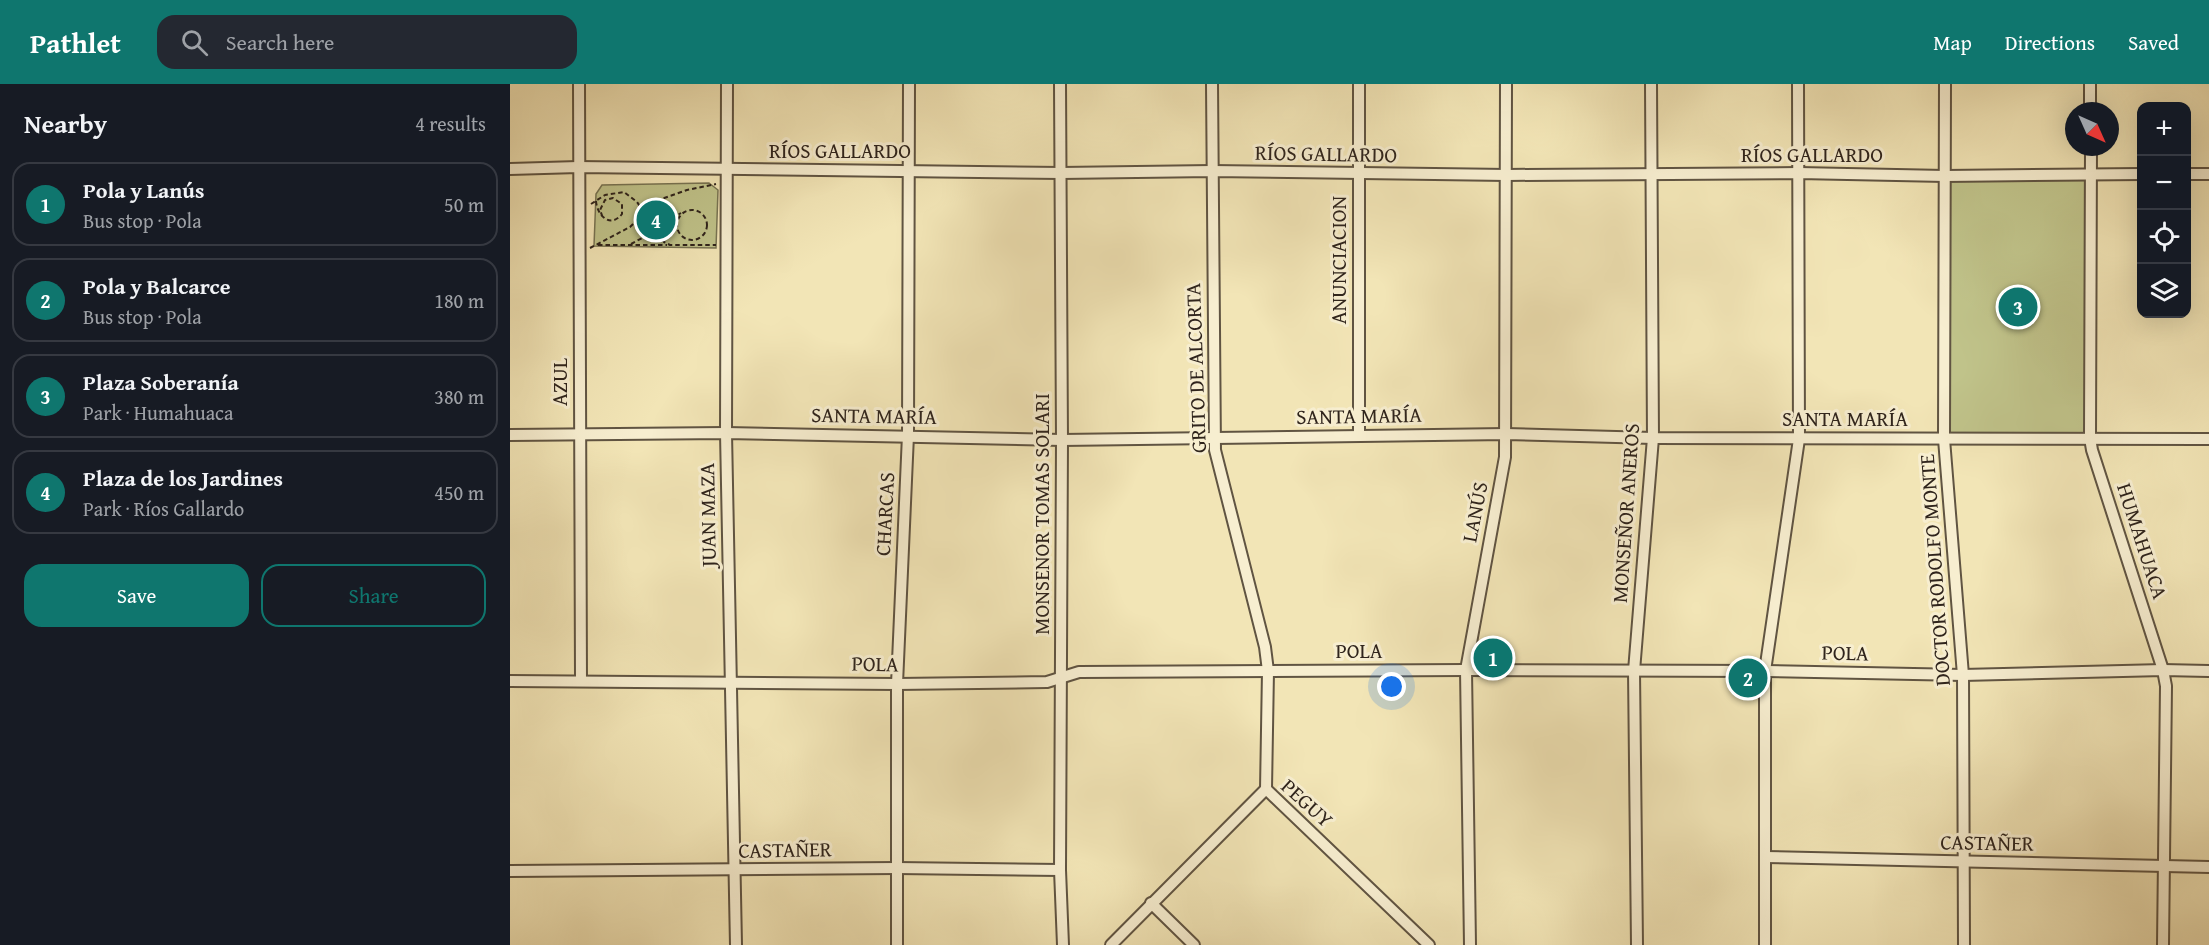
<!DOCTYPE html>
<meta charset="utf-8">
<style>
:root{--surface:#171b24;--page:#242831;--text:#f1f3f6;--muted:#9ea1a6;--line:#363941;--accent:#0f766e}
body{margin:0;font-family:"Gentium Book Plus",serif;background:var(--page);color:var(--text)}
.controls{position:absolute;right:18px;top:18px;display:grid;overflow:hidden;border-radius:12px;box-shadow:0 6px 24px #0002}
.controls button{width:54px;height:54px;display:grid;place-items:center;padding:0;border:0;border-bottom:2px solid var(--line);background:var(--surface);color:var(--text);font:30px sans-serif}
.compass{position:absolute;left:1555px;top:18px;width:54px;height:54px;border-radius:50%;background:var(--surface);box-shadow:0 6px 24px #0002;rotate:135deg}
.you{position:absolute;left:882px;top:603px;width:21px;height:21px;margin:-15px;border:4px solid #fff;border-radius:50%;background:#1a73e8;box-shadow:0 0 0 9px #1a73e833}
.badge{display:grid;place-items:center;width:39px;height:39px;border-radius:50%;background:var(--accent);color:#fff;font-size:20px;font-weight:700}
.pin{position:absolute;translate:-50% -50%;border:3px solid #fff;box-shadow:0 2px 6px #0006}
.list{margin:0;padding:0;list-style:none}
h2{display:flex;justify-content:space-between;align-items:center;height:78px;margin:0;padding:0 24px;font-size:26px}
h2 small{font-size:20px;font-weight:400;color:var(--muted)}
.list li{display:grid;grid-template-columns:39px 1fr auto;gap:18px;align-items:center;box-sizing:border-box;height:84px;margin:0 12px 12px;padding:0 12px;border:2px solid var(--line);border-radius:18px}
.list b{display:block;font-size:22px;white-space:nowrap}
.list p{margin:0;font-size:20px;white-space:nowrap;color:var(--muted)}
.list em{font-size:20px;font-style:normal;color:var(--muted)}
.actions{display:flex;gap:12px;padding:18px 24px}
.actions a{flex:1;padding:14px 0;border:2px solid var(--accent);border-radius:18px;text-align:center;font-size:21px;color:var(--accent)}
.actions .main{background:var(--accent);color:#fff}
.icon{flex:none;width:33px;height:33px;fill:none;stroke:currentColor;stroke-width:2;stroke-linecap:round;stroke-linejoin:round}
.map{position:relative;flex:none;width:1699px;height:861px;overflow:hidden}
header{display:flex;align-items:center;gap:36px;box-sizing:border-box;height:84px;padding:0 30px;background:var(--accent);color:#fff}
header strong{font-size:28px}
nav{display:flex;gap:33px;margin-inline-start:auto;font-size:21px}
.search{width:420px;height:54px;background:var(--page);display:flex;align-items:center;gap:15px;box-sizing:border-box;padding:0 21px;border-radius:18px;color:var(--muted);font-size:22px}
main{display:flex}
aside{flex:1;background:var(--surface)}
.map>svg:first-child{display:block}
.green{fill:#c0c38a;stroke:#787453;stroke-width:1.5}
.lines{fill:none;stroke-linecap:round;stroke-linejoin:round}
.street-casing{stroke:#605442;stroke-width:14}
.path{stroke:#2f241c;stroke-width:2;stroke-dasharray:4.5 3;stroke-linecap:butt}
.street{stroke:#f7eed0;stroke-width:10}
.labels{text-anchor:middle;stroke-width:6;stroke-linejoin:round;paint-order:stroke}
.street-label{font-size:21px;fill:#2f241c;stroke:#f7eed0}
</style>
<header>
<strong>Pathlet</strong>
<div class="search"><svg class="icon" aria-label="search" viewBox="0 0 24 24"><circle cx="10" cy="10" r="6"/><path d="M15 15l6 6"/></svg>Search here</div>
<nav><a>Map</a><a>Directions</a><a>Saved</a></nav>
</header>
<main>
<aside>
<h2>Nearby<small>4 results</small></h2>
<ul class="list">
<li><span class="badge">1</span><div><b>Pola y Lanús</b><p>Bus stop · Pola</p></div><em>50 m</em></li>
<li><span class="badge">2</span><div><b>Pola y Balcarce</b><p>Bus stop · Pola</p></div><em>180 m</em></li>
<li><span class="badge">3</span><div><b>Plaza Soberanía</b><p>Park · Humahuaca</p></div><em>380 m</em></li>
<li><span class="badge">4</span><div><b>Plaza de los Jardines</b><p>Park · Ríos Gallardo</p></div><em>450 m</em></li>
</ul>
<div class="actions"><a class="main">Save</a><a>Share</a></div>
</aside>
<div class="map">
<svg width="1699" height="861" viewBox="0 0 1699 861">
<rect width="100%" height="100%" fill="#f2e5b6"/>
<filter id="stains"><feTurbulence type="fractalNoise" baseFrequency=".00333" numOctaves="4"/><feColorMatrix values="0 0 0 0 .2 0 0 0 0 .09 0 0 0 0 .02 0 0 0 .5 -.17"/></filter>
<radialGradient id="worn" r=".72"><stop offset=".6" stop-color="#630" stop-opacity="0"/><stop offset="1" stop-color="#630" stop-opacity=".3"/></radialGradient>
<g class="green">
<path d="M1581,90L1580,354L1434,355L1435,92Z"/>
<path d="M199,99L208,106L206,164L84,162L86,110L92,101Z"/>
</g>
<g class="lines">
<defs>
<g id="street">
<path d="M69,0L71,596"/>
<path d="M217,0L216,349L226,861"/>
<path d="M550,0L552,356L550,786L553,861"/>
<path d="M702,0L705,366L755,563L758,587L756,705"/>
<path d="M849,0V351"/>
<path d="M1435,0L1434,355L1453,591L1454,861"/>
<path d="M1580,0V27"/>
<path d="M1581,63L1580,354L1582,366L1653,586L1656,602L1653,861"/>
<path d="M0,85L68,83L551,89L702,87L997,91L1289,89L1435,92L1632,90"/>
<path d="M1676,90H1699"/>
<path d="M0,351L216,349L552,356L996,350L1143,354L1699,355"/>
<path d="M0,597L387,600L537,598L569,588L956,586L1255,587L1453,591L1653,586L1699,587"/>
<path d="M756,705L919,861"/>
<path d="M1255,773L1699,783"/>
<path d="M0,787L387,784L550,786"/>
<path d="M641,819L684,861"/>
<path d="M387,861V600L398,351L399,0"/>
<path d="M601,861L756,705"/>
<path d="M960,861L956,586L995,373L996,0"/>
<path d="M1127,861L1124,587L1143,354L1141,0"/>
<path d="M1255,861V587L1289,355L1288,0"/>
</g>
</defs>
<use href="#street" class="street-casing"/>
<g class="path">
<path d="M86,117C87,131 100,145 112,130V120L103,114L95,116L90,126L93,134"/>
<path d="M81,120L95,111L114,108L127,118L154,158L160,161H206"/>
<circle cx="182" cy="141" r="15"/>
<path d="M149,152L159,136L171,129"/>
<path d="M121,160L145,147"/>
<path d="M88,161H157"/>
<path d="M80,164L120,143L146,117L177,106L206,100"/>
</g>
<use href="#street" class="street"/>
</g>
<g class="labels">
<g class="street-label">
<text x="330" y="74">RÍOS GALLARDO</text>
<text transform="translate(816 70) rotate(1)" y="7">RÍOS GALLARDO</text>
<text x="1302" y="78">RÍOS GALLARDO</text>
<text transform="translate(829 176) rotate(-90)" y="7">ANUNCIACION</text>
<text transform="translate(686 284) rotate(-92)" y="7">GRITO DE ALCORTA</text>
<text transform="translate(50 298) rotate(-90)" y="7">AZUL</text>
<text transform="translate(364 332) rotate(1)" y="7">SANTA MARÍA</text>
<text transform="translate(849 332) rotate(-1)" y="7">SANTA MARÍA</text>
<text x="1335" y="342">SANTA MARÍA</text>
<text transform="translate(965 428) rotate(-79)" y="7">LANÚS</text>
<text transform="translate(1116 429) rotate(-86)" y="7">MONSEÑOR ANEROS</text>
<text transform="translate(375 430) rotate(-87)" y="7">CHARCAS</text>
<text transform="translate(532 430) rotate(-90)" y="7">MONSENOR TOMAS SOLARI</text>
<text transform="translate(198 431) rotate(-91)" y="7">JUAN MAZA</text>
<text transform="translate(1632 457) rotate(72)" y="7">HUMAHUACA</text>
<text transform="translate(1425 486) rotate(-94)" y="7">DOCTOR RODOLFO MONTE</text>
<text x="849" y="574">POLA</text>
<text transform="translate(1335 569) rotate(1)" y="7">POLA</text>
<text transform="translate(365 580) rotate(1)" y="7">POLA</text>
<text transform="translate(797 719) rotate(42)" y="7">PEGUY</text>
<text transform="translate(1477 759) rotate(1)" y="7">CASTAÑER</text>
<text transform="translate(275 766) rotate(-1)" y="7">CASTAÑER</text>
</g>
</g>
<rect width="100%" height="100%" filter="url(#stains)"/>
<rect width="100%" height="100%" fill="url(#worn)"/>
</svg>
<div class="controls">
<button>+</button>
<button>−</button>
<button><svg class="icon" aria-label="locate" viewBox="0 0 24 24"><circle cx="12" cy="12" r="6"/><path d="M12 2v4M12 18v4M2 12h4M18 12h4"/></svg></button>
<button><svg class="icon" aria-label="layers" viewBox="0 0 24 24"><path d="M12 4l9 5-9 5-9-5zM3 14l9 5 9-5"/></svg></button>
</div>
<svg class="compass" viewBox="-18 -18 36 36"><path d="M0-13l5 13h-10z" fill="#e53935"/><path d="M0 13l5-13h-10z" fill="#9ea1a6"/></svg>
<div class="you"></div>
<div class="pin badge" style="left:983px;top:574px">1</div>
<div class="pin badge" style="left:1238px;top:594px">2</div>
<div class="pin badge" style="left:1508px;top:223px">3</div>
<div class="pin badge" style="left:146px;top:136px">4</div>
</div>
</main>
